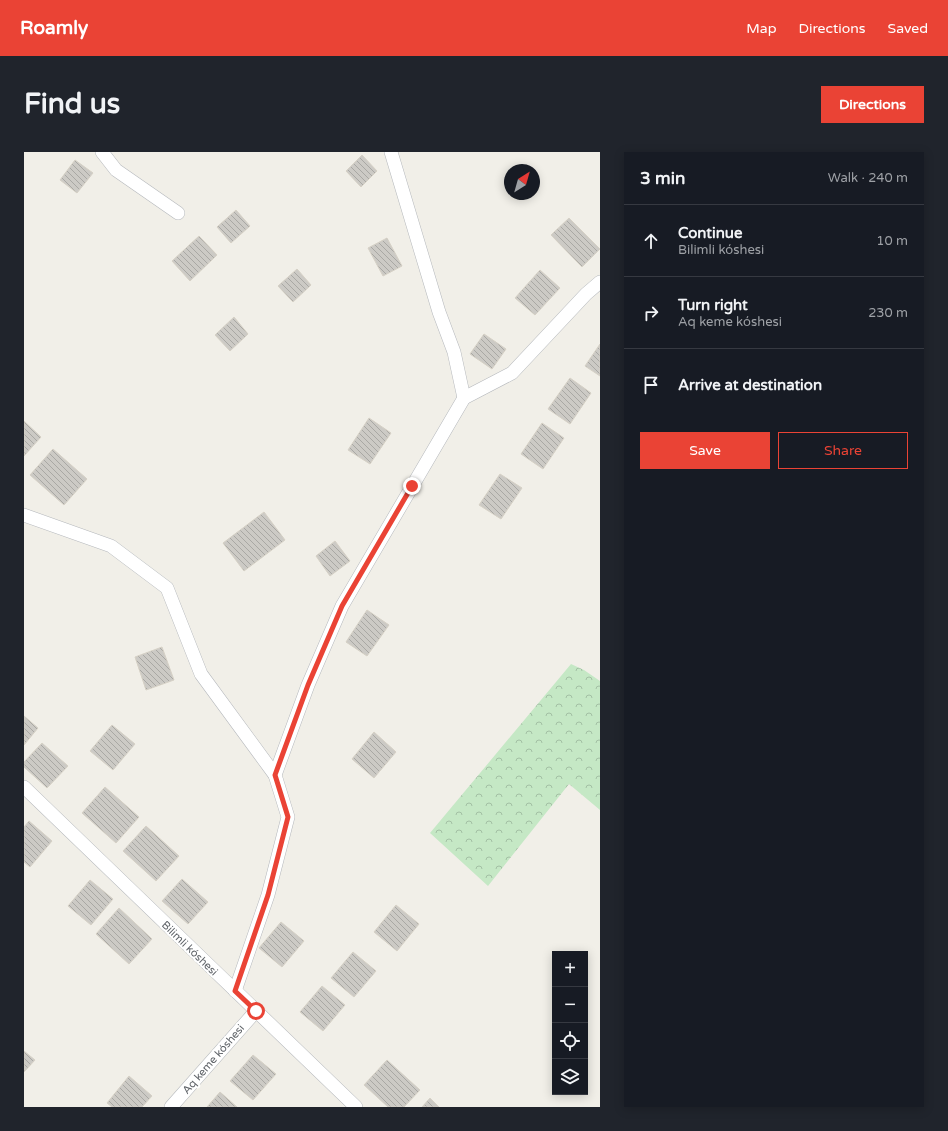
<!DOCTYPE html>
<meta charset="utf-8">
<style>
:root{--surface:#171b24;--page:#20242c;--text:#f1f3f6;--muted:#9ea1a6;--line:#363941;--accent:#ea4335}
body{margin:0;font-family:"Varela Round",sans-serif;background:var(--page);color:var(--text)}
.controls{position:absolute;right:12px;bottom:12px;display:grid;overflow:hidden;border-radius:0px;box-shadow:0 2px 10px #0003}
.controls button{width:36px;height:36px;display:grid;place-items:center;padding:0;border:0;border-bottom:1px solid var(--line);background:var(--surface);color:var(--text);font:20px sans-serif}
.compass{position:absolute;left:480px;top:12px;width:36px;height:36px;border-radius:50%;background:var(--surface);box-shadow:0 2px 10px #0003;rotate:37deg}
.stop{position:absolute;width:12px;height:12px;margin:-9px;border:3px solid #ea4335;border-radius:50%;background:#fff}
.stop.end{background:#ea4335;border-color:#fff;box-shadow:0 1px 4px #0008}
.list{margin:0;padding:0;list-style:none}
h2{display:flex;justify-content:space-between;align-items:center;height:52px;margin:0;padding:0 16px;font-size:17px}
h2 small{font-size:13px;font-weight:400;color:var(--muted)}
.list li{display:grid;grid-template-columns:26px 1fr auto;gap:12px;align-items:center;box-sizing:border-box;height:72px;padding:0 16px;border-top:1px solid var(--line)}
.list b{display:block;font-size:15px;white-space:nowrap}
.list p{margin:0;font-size:13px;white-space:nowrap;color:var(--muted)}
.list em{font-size:13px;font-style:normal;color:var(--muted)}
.actions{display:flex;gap:8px;padding:12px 16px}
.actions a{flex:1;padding:9px 0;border:1px solid var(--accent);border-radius:0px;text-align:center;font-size:14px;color:var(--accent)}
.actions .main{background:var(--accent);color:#fff}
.icon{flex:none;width:22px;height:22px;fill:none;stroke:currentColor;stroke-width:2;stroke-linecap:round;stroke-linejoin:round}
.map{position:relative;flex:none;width:576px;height:955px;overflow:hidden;border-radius:0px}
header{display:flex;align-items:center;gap:24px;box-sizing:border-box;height:56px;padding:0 20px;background:var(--accent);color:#fff}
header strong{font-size:19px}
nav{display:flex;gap:22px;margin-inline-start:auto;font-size:14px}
.intro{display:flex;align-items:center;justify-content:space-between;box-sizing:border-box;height:96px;padding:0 24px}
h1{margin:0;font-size:28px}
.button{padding:10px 18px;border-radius:0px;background:var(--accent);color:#fff;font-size:14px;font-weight:700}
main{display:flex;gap:24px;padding:0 24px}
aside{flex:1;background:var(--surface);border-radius:0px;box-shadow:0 2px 10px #0003}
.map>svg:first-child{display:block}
.forest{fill:url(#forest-crowns)}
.building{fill:url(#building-back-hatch);stroke:#d6d1c6}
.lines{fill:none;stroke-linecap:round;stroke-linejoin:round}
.street-casing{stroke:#b5b8bc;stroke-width:14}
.street{stroke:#fff;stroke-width:13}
.route{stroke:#ea4335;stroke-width:5}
.labels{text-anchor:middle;stroke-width:4;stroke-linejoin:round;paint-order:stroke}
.street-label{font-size:11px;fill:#5f6368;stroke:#fff}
</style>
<header>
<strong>Roamly</strong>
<nav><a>Map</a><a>Directions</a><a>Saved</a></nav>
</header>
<div class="intro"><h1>Find us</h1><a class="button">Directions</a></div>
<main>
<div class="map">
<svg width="576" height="955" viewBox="0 0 576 955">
<defs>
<pattern id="forest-crowns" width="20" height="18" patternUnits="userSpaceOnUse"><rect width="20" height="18" fill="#c5e8c5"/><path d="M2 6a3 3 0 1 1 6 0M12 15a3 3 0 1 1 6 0" fill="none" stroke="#a3c0a4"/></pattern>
<pattern id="building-back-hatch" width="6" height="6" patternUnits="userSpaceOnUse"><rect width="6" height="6" fill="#cccac5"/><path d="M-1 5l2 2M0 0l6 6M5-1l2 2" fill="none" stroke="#a9a8a4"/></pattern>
</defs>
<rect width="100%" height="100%" fill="#f1efe8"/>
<path class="forest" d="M547,512L560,518L576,529V658L545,632L464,734L406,681Z"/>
<g class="building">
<path d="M338,3L353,19L337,35L322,19Z"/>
<path d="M51,8L69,21L53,41L36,28Z"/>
<path d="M212,58L226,74L207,91L193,75Z"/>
<path d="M545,66L576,97L558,115L527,83Z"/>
<path d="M175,84L193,103L166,129L148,109Z"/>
<path d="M363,86L378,114L359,124L344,96Z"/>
<path d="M273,117L287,133L269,150L254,134Z"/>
<path d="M516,118L536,136L511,163L491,146Z"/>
<path d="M210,165L224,182L206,199L191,183Z"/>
<path d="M460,182L482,197L468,217L446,202Z"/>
<path d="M576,192V224L561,214Z"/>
<path d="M546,226L567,241L546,272L524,257Z"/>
<path d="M345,266L367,281L346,312L324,298Z"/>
<path d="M0,269L17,285L0,304Z"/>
<path d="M518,271L540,286L519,317L497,302Z"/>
<path d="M29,297L63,327L40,353L6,323Z"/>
<path d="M476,322L498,336L477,367L455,353Z"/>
<path d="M240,360L261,388L220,419L199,391Z"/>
<path d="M311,389L326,409L306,424L292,404Z"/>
<path d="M343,458L365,473L343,504L322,490Z"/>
<path d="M138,495L150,528L122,538L111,505Z"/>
<path d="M0,564L14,576L0,593Z"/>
<path d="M88,573L111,592L89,618L66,599Z"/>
<path d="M350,580L372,600L350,626L328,607Z"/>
<path d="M18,591L44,614L23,636L0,615V610Z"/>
<path d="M81,635L115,665L92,691L58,661Z"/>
<path d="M5,669L28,689L6,715L0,710V675Z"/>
<path d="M122,674L155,704L132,729L99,699Z"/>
<path d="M158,727L184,750L164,772L138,749Z"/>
<path d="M66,728L89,747L67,773L44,754Z"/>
<path d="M372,753L395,772L373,799L350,780Z"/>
<path d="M95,756L128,787L105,812L72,782Z"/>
<path d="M257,770L280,789L258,815L235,796Z"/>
<path d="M329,800L352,819L330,845L307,826Z"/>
<path d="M298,834L321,853L299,879L276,860Z"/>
<path d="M0,899L11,908L0,920Z"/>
<path d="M229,903L252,922L229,948L206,929Z"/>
<path d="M363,908L396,938L380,955H364L340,933Z"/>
<path d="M105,924L128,944L118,955H88L83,951Z"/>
<path d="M196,940L213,955H183Z"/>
<path d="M406,946L415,955H398Z"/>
</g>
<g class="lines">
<defs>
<g id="street">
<path d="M78,0L92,18L154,61"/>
<path d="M367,0L415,160L430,200L440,246"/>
<path d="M440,246L488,221L562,142L576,130"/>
<path d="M0,363L87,394L143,436L177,522L251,623"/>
<path d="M0,635L332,955"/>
<path d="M211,839L244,743L264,665L251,623L284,533L318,454L440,246"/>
<path d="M147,955L232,859"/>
</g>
</defs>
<use href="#street" class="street-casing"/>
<use href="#street" class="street"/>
</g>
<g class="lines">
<path class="route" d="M232,859L211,839L244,743L264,665L251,623L284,533L318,454L388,334"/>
</g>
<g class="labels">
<g class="street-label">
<text transform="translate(166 796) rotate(44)" y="4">Bilimli kóshesi</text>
<text transform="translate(189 907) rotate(-49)" y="4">Aq keme kóshesi</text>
</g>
</g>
</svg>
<div class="controls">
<button>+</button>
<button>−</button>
<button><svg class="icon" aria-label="locate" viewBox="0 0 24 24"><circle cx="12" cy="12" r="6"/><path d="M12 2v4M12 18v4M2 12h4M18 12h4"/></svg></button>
<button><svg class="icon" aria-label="layers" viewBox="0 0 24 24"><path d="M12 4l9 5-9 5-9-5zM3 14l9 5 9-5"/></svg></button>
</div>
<svg class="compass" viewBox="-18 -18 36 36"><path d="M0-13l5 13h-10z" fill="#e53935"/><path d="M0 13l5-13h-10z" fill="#9ea1a6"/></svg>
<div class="stop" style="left:232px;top:859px"></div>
<div class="stop end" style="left:388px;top:334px"></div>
</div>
<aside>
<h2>3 min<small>Walk · 240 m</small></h2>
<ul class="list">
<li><svg class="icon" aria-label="ahead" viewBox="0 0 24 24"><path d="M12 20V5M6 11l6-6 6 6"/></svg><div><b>Continue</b><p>Bilimli kóshesi</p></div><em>10 m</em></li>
<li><svg class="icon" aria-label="right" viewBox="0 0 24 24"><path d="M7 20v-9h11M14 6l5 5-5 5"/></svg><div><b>Turn right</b><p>Aq keme kóshesi</p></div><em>230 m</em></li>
<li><svg class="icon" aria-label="arrive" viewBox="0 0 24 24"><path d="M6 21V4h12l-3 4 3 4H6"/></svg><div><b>Arrive at destination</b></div></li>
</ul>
<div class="actions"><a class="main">Save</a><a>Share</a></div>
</aside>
</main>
